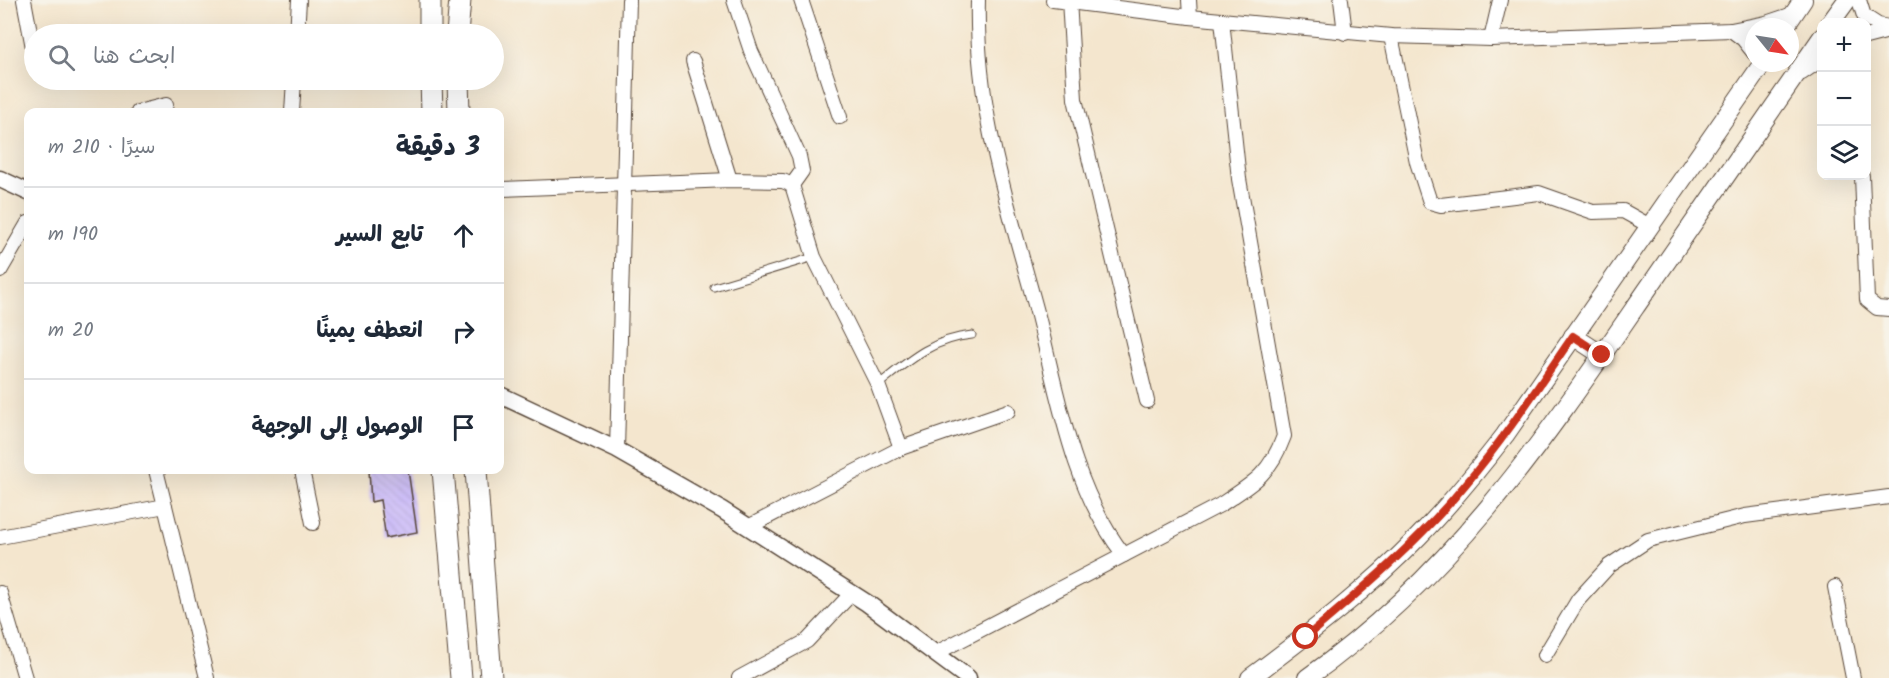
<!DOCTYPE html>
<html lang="ar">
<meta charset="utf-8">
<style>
:root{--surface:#fff;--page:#f6f6f7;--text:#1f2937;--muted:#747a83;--line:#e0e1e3}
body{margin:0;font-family:Kalam,"Playpen Sans Arabic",sans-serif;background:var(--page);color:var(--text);direction:rtl}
.controls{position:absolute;right:18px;top:18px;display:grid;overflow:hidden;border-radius:12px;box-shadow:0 6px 24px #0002}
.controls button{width:54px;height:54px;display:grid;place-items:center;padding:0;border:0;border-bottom:2px solid var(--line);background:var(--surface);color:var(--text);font:30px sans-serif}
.compass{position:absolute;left:1745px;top:18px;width:54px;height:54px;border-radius:50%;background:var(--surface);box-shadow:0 6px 24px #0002;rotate:120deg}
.stop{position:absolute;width:18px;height:18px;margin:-14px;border:4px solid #c8321e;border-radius:50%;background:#fff}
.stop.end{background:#c8321e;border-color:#fff;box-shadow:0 2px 6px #0008}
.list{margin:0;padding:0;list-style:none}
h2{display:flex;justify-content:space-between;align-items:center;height:78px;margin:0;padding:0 24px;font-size:26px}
h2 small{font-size:20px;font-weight:400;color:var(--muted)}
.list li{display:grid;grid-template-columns:39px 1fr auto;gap:18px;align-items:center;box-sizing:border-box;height:96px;padding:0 24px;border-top:2px solid var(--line)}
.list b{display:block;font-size:22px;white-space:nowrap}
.list em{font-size:20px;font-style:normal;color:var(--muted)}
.icon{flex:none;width:33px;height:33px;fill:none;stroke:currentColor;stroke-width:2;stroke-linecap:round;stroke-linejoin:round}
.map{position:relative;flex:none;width:1889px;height:678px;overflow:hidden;direction:ltr}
.search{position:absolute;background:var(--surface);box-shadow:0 6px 24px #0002;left:24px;top:24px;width:480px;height:66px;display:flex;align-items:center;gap:15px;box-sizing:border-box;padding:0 21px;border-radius:33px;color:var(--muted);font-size:22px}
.panel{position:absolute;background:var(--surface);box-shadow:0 6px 24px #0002;left:24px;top:108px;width:480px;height:366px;border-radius:12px;direction:rtl}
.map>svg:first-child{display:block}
.building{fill:url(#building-back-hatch)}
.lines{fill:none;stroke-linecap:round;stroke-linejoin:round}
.service-casing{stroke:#574638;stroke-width:9}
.minor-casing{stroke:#574638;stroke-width:16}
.tertiary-casing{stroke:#574638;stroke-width:19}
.secondary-casing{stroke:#574638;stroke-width:20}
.primary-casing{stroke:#574638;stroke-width:23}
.service{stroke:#fff;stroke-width:7}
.minor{stroke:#fff;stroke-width:14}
.tertiary{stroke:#fff;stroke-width:16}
.secondary{stroke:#fff;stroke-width:18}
.primary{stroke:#fff;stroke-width:21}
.route{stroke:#c8321e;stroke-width:8}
</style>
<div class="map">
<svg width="1889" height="678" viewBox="0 0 1889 678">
<defs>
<pattern id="building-back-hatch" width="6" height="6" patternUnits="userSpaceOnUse" patternTransform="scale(1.5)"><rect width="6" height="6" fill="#c4b2fc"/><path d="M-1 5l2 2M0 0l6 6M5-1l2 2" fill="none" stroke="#a999d8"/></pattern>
</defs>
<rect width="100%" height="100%" fill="#f7f3e8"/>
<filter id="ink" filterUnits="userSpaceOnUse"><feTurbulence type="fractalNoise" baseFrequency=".0167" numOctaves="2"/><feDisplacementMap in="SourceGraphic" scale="12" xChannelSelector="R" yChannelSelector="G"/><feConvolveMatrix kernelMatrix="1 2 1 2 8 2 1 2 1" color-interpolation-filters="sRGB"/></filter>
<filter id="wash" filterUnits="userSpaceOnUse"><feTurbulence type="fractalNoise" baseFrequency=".008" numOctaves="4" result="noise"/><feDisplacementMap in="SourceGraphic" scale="24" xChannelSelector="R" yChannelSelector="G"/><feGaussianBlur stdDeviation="1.35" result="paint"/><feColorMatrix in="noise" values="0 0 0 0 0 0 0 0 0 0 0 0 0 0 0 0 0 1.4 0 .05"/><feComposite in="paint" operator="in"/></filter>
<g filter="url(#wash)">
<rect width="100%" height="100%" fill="#f4e6ce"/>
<g id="blocks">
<path class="building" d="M369,470H408L417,532L386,538L380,500L371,502Z"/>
</g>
</g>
<g filter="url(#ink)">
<use href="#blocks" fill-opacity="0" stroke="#574638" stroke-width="1.5"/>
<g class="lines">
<defs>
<g id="service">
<path d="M714,287L814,257"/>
<path d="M878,385C908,361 932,339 972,335"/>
</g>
<g id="minor">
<path d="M24,0L34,53"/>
<path d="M734,0L751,51L799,156L802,171L792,185"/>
<path d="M801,0L840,117"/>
<path d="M978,0C975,109 1009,208 1037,312C1058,394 1071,487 1124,555"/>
<path d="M1053,0L1190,17L1391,36L1491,39L1731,30L1766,23L1793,14"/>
<path d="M1069,0L1075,99L1147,401"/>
<path d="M1189,0L1190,17"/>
<path d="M1341,0L1345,33"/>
<path d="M1859,0L1864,16L1878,25L1889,27"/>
<path d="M1731,30L1743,39L1754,53"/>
<path d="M297,34L299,0"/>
<path d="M1391,36L1417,162L1430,202L1441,205L1539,193L1593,212L1623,211L1650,226"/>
<path d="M1866,37L1889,31"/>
<path d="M1491,39L1500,0"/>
<path d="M693,61L730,180"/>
<path d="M1802,73L1822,59"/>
<path d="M138,112L166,105"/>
<path d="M292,112L294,80"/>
<path d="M1862,176L1867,300L1877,308L1889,309"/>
<path d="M502,189L730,180L783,181L792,185L814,257L878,385L901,448"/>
<path d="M0,271L28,223"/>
<path d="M617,450L629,0"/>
<path d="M302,470L313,523"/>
<path d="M165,506L207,678"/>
<path d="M748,527L901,448L1008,411"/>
<path d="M0,537L165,506L156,470"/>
<path d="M1835,587L1853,678"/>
<path d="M0,593L25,678"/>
<path d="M936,653L1220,505C1254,483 1270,474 1284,436L1239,179L1222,20"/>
<path d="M1545,655L1578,600L1609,566L1648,540L1745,516L1889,497"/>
<path d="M739,678L807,641L852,593"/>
</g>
<g id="tertiary">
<path d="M0,179L28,192"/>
<path d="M500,395L617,450L722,510L867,603L968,678"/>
</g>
<g id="secondary">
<path d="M1831,22L1847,0"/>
<path d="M1785,27L1803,0"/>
<path d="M1573,336L1602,355"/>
<path d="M1250,678C1309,634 1368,589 1419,536C1450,504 1478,470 1505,435L1763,63"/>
<path d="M1307,678C1449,578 1539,447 1636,306C1698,216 1760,127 1822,37"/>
</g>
<g id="primary">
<path d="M430,34V0"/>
<path d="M457,34L460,0"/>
<path d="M431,80L432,112"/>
<path d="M458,80L459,112"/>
<path d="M443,470L461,678"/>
<path d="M476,470L491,678"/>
</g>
</defs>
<use href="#service" class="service-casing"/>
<use href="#minor" class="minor-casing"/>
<use href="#tertiary" class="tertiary-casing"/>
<use href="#secondary" class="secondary-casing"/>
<use href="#primary" class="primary-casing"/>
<use href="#service" class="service"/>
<use href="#minor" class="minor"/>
<use href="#tertiary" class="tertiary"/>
<use href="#secondary" class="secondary"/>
<use href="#primary" class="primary"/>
</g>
</g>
<g class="lines" filter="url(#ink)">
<path class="route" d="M1306,637C1363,589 1418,542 1465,485C1505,438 1538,387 1573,336L1602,355"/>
</g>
</svg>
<div class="controls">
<button>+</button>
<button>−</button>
<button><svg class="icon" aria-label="layers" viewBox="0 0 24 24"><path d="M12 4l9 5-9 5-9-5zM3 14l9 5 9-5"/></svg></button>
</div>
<svg class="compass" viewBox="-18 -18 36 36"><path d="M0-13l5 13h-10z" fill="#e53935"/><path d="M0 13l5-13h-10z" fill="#747a83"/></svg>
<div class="stop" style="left:1306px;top:637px"></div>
<div class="stop end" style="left:1602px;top:355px"></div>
<div class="search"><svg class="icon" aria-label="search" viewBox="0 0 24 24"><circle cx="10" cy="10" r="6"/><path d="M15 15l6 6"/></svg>ابحث هنا</div>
<section class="panel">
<h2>3 دقيقة<small>سيرًا · 210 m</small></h2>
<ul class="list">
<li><svg class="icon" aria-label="ahead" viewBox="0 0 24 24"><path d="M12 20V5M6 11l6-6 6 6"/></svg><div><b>تابع السير</b></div><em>190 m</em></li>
<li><svg class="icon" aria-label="right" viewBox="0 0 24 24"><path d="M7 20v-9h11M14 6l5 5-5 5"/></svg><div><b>انعطف يمينًا</b></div><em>20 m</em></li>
<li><svg class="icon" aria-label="arrive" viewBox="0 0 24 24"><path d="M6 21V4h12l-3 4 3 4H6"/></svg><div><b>الوصول إلى الوجهة</b></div></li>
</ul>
</section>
</div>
